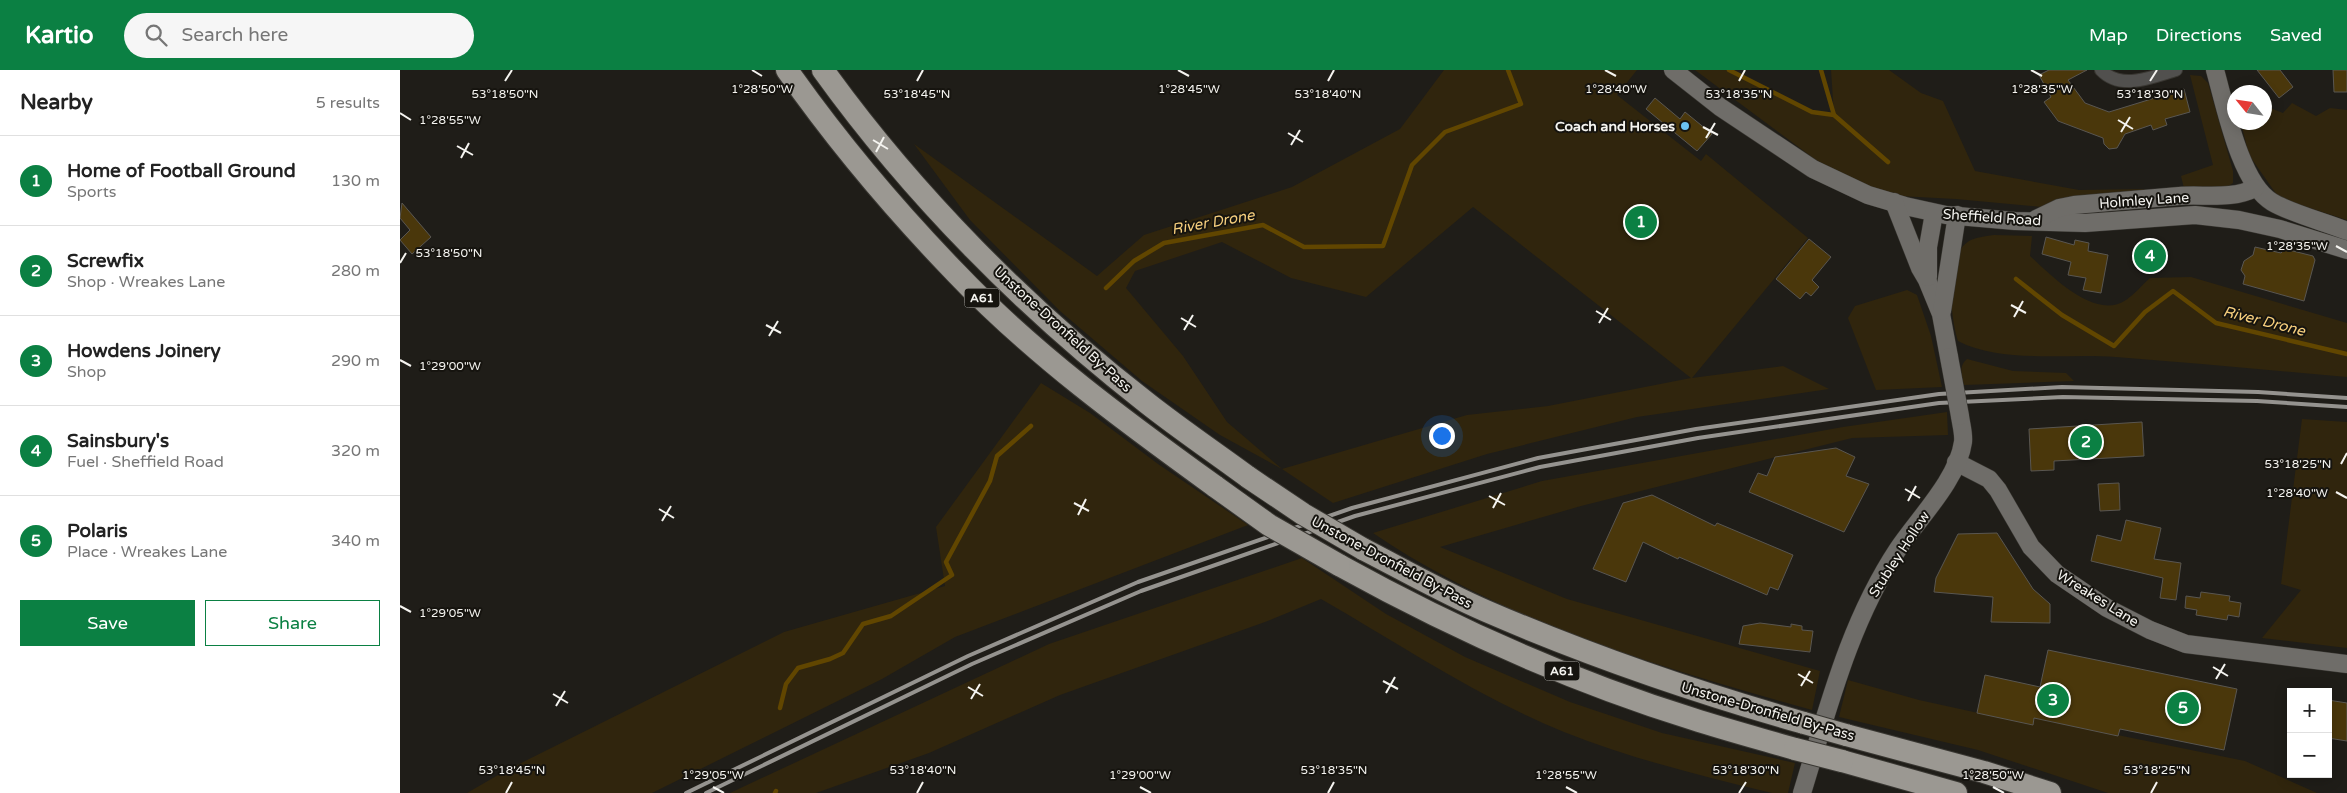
<!DOCTYPE html>
<meta charset="utf-8">
<style>
:root{--surface:#fff;--page:#f6f6f6;--text:#222;--muted:#767676;--line:#e0e0e0;--accent:#0b8043}
body{margin:0;font-family:"Varela Round",sans-serif;background:var(--page);color:var(--text)}
.controls{position:absolute;right:15px;bottom:15px;display:grid;overflow:hidden;border-radius:0px;box-shadow:0 2px 12px #0003}
.controls button{width:45px;height:45px;display:grid;place-items:center;padding:0;border:0;border-bottom:1px solid var(--line);background:var(--surface);color:var(--text);font:25px sans-serif}
.compass{position:absolute;left:1827px;top:15px;width:45px;height:45px;border-radius:50%;background:var(--surface);box-shadow:0 2px 12px #0003;rotate:300deg}
.you{position:absolute;left:1041px;top:365px;width:18px;height:18px;margin:-12px;border:4px solid #fff;border-radius:50%;background:#1a73e8;box-shadow:0 0 0 8px #1a73e833}
.badge{display:grid;place-items:center;width:32px;height:32px;border-radius:50%;background:var(--accent);color:#fff;font-size:16px;font-weight:700}
.pin{position:absolute;translate:-50% -50%;border:2px solid #fff;box-shadow:0 1px 5px #0006}
.list{margin:0;padding:0;list-style:none}
h2{display:flex;justify-content:space-between;align-items:center;height:65px;margin:0;padding:0 20px;font-size:21px}
h2 small{font-size:16px;font-weight:400;color:var(--muted)}
.list li{display:grid;grid-template-columns:32px 1fr auto;gap:15px;align-items:center;box-sizing:border-box;height:90px;padding:0 20px;border-top:1px solid var(--line)}
.list b{display:block;font-size:19px;white-space:nowrap}
.list p{margin:0;font-size:16px;white-space:nowrap;color:var(--muted)}
.list em{font-size:16px;font-style:normal;color:var(--muted)}
.actions{display:flex;gap:10px;padding:15px 20px}
.actions a{flex:1;padding:11px 0;border:1px solid var(--accent);border-radius:0px;text-align:center;font-size:18px;color:var(--accent)}
.actions .main{background:var(--accent);color:#fff}
.icon{flex:none;width:28px;height:28px;fill:none;stroke:currentColor;stroke-width:2;stroke-linecap:round;stroke-linejoin:round}
.map{position:relative;flex:none;width:1947px;height:723px;overflow:hidden}
header{display:flex;align-items:center;gap:30px;box-sizing:border-box;height:70px;padding:0 25px;background:var(--accent);color:#fff}
header strong{font-size:24px}
nav{display:flex;gap:28px;margin-inline-start:auto;font-size:18px}
.search{width:350px;height:45px;background:var(--page);display:flex;align-items:center;gap:12px;box-sizing:border-box;padding:0 18px;border-radius:28px;color:var(--muted);font-size:19px}
main{display:flex}
aside{flex:1;background:var(--surface)}
.map>svg:first-child{display:block}
.green{fill:#30250d;fill-rule:evenodd}
.lines{fill:none;stroke-linecap:round;stroke-linejoin:round}
.stream{stroke:#614600;stroke-width:4.5}
.building{fill:#4a370b;stroke:#595651}
.street-casing{stroke:#393732;stroke-width:14}
.secondary-casing{stroke:#393732;stroke-width:19}
.highway-casing{stroke:#393732;stroke-width:24}
.street{stroke:#51504e;stroke-width:12}
.secondary{stroke:#6f6d69;stroke-width:18}
.highway{stroke:#9b9892;stroke-width:22}
.rail{stroke:#95938f;stroke-width:4}
.secondary-bridge-casing{stroke:#393732;stroke-width:19;stroke-linecap:butt}
.highway-bridge-casing{stroke:#393732;stroke-width:24;stroke-linecap:butt}
.secondary-bridge{stroke:#6f6d69;stroke-width:18}
.highway-bridge{stroke:#9b9892;stroke-width:22}
.ticks{fill:none;stroke:#f5f4f0;stroke-width:2}
.poi-dot{fill:#6bc3f2;stroke:#16140f;stroke-width:2}
.labels{text-anchor:middle;stroke-width:4;stroke-linejoin:round;paint-order:stroke}
.shield{fill:#16140f;stroke:#b2b1ac;stroke-width:1}
.shield-label{font-size:12px;font-weight:bold;fill:#f5f4f0}
.poi-label{font-size:14px;font-weight:bold;fill:#f5f4f0;stroke:#16140f;text-anchor:end}
.street-label{font-size:14px;fill:#f5f4f0;stroke:#16140f}
.water-label{font-size:15px;font-style:italic;fill:#f8d07e;stroke:#16140f}
.ticks-label{font-size:12px;text-anchor:middle;fill:#f5f4f0;stroke:#16140f;stroke-width:4;stroke-linejoin:round;paint-order:stroke}
</style>
<header>
<strong>Kartio</strong>
<div class="search"><svg class="icon" aria-label="search" viewBox="0 0 24 24"><circle cx="10" cy="10" r="6"/><path d="M15 15l6 6"/></svg>Search here</div>
<nav><a>Map</a><a>Directions</a><a>Saved</a></nav>
</header>
<main>
<aside>
<h2>Nearby<small>5 results</small></h2>
<ul class="list">
<li><span class="badge">1</span><div><b>Home of Football Ground</b><p>Sports</p></div><em>130 m</em></li>
<li><span class="badge">2</span><div><b>Screwfix</b><p>Shop · Wreakes Lane</p></div><em>280 m</em></li>
<li><span class="badge">3</span><div><b>Howdens Joinery</b><p>Shop</p></div><em>290 m</em></li>
<li><span class="badge">4</span><div><b>Sainsbury's</b><p>Fuel · Sheffield Road</p></div><em>320 m</em></li>
<li><span class="badge">5</span><div><b>Polaris</b><p>Place · Wreakes Lane</p></div><em>340 m</em></li>
</ul>
<div class="actions"><a class="main">Save</a><a>Share</a></div>
</aside>
<div class="map">
<svg width="1947" height="723" viewBox="0 0 1947 723">
<rect width="100%" height="100%" fill="#1f1d18"/>
<g class="green">
<path d="M1044,0H1237L1217,25L1301,91L1306,84L1408,168L1292,308L1383,296L1429,319L1237,347L1087,384L933,433L882,399L820,365L742,311L660,241L570,150L514,74L697,206L744,165L892,117L1000,59ZM1073,137L1291,308L1148,336L1067,345L882,399L827,352L783,286L726,218L735,201L822,172L891,208L966,227Z"/>
<path d="M1295,0H1330L1412,42L1434,45L1431,0H1489L1521,23L1543,31L1575,101L1679,120L1747,119L1642,137L1556,129L1499,126L1467,116L1416,90Z"/>
<path d="M1790,5L1801,6L1808,13L1833,101V113L1827,117L1784,118L1781,106L1813,95Z"/>
<path d="M1892,33L1916,46L1930,38L1947,40V150L1879,128L1849,85L1841,53L1864,52L1865,36L1883,43Z"/>
<path d="M1594,165L1632,166L1630,186C1652,206 1695,251 1726,230C1735,224 1742,215 1750,208L1791,207L1947,253V307C1870,300 1793,293 1716,287C1667,283 1602,294 1558,271C1550,248 1544,183 1571,170C1578,167 1587,166 1594,165Z"/>
<path d="M1507,220L1517,225L1531,266L1542,317L1476,320L1448,248L1455,236Z"/>
<path d="M1567,289L1613,301L1666,303L1674,311L1564,315C1562,305 1558,297 1567,289Z"/>
<path d="M641,313L690,343L758,394L848,455L555,567L482,609L252,723H67L105,701L384,562L545,516L536,457Z"/>
<path d="M1547,342L1548,365L1452,368L1181,436L1040,477L1167,529L1420,601L1412,640C1261,598 1104,552 973,463L1142,411L1443,357Z"/>
<path d="M1902,349L1947,352V578L1862,568L1901,520L1881,514Z"/>
<path d="M902,488L986,544L1065,587L1170,632L1262,663L1395,693L1388,723H1372C1302,706 1232,689 1164,662C1078,627 1001,575 921,529L865,552L660,625L529,683L416,723H330L649,574Z"/>
<path d="M1448,610L1519,630L1633,655L1634,648L1845,691L1917,723H1708L1578,680L1439,647Z"/>
</g>
<g class="lines">
<g class="stream">
<path d="M1329,0L1412,42L1434,45L1488,92"/>
<path d="M1421,0L1434,45"/>
<path d="M1616,209L1662,245L1714,276L1745,242L1773,221L1816,253L1947,284"/>
<path d="M706,218L734,191L764,173L863,155L904,177L983,176L1012,95L1045,62L1121,34L1108,0"/>
<path d="M380,638L386,614L398,598L430,589L443,583L463,554L491,546L552,505L546,492L590,411L597,386L631,356"/>
<path d="M375,723L376,721"/>
</g>
</g>
<g class="building">
<path d="M1649,0H1687L1668,10L1685,33L1709,42L1784,19L1790,42L1765,49L1767,55L1753,60L1751,55L1725,64L1717,78L1709,79L1704,74L1703,68L1658,51L1644,32L1651,27L1639,5Z"/>
<path d="M1857,0H1880L1893,17L1879,28Z"/>
<path d="M1933,0H1947V22H1934Z"/>
<path d="M1255,28L1280,49L1285,42L1312,64L1297,81L1246,39Z"/>
<path d="M2,133L31,167L12,184L0,170L10,160L0,148Z"/>
<path d="M1646,167L1674,175L1675,170L1689,173L1688,181L1708,185L1701,223L1683,220L1686,208L1668,205L1671,192L1642,184Z"/>
<path d="M1409,169L1431,187L1412,210L1419,217L1411,226L1406,222L1400,229L1376,209Z"/>
<path d="M1855,177L1881,183L1885,179L1913,186L1915,190L1904,231L1843,214L1845,206L1841,200L1844,191L1853,185Z"/>
<path d="M1742,352L1744,386L1654,391V400L1631,401L1629,359Z"/>
<path d="M1436,378L1455,387L1446,406L1469,414L1444,462L1349,422L1358,403L1367,406L1375,387Z"/>
<path d="M1719,413L1720,440L1700,441L1698,414Z"/>
<path d="M1252,425L1315,456L1317,453L1393,485L1378,520L1370,517L1367,525L1279,487L1278,489L1243,472L1226,512L1193,499L1223,433Z"/>
<path d="M1726,450L1761,458L1754,489L1781,493L1776,530L1760,528L1763,508L1691,491L1697,465L1721,471Z"/>
<path d="M1597,463L1633,519L1650,534V553L1591,552L1593,527L1534,522L1536,508L1558,464Z"/>
<path d="M1801,522L1830,526L1829,531L1841,533L1839,547L1828,545L1827,550L1796,545L1797,540L1785,538L1786,526L1800,528Z"/>
<path d="M1360,553L1391,557V554L1402,556V560L1413,561L1410,582L1339,574L1343,556Z"/>
<path d="M1648,580L1837,619L1824,680L1720,659L1718,666L1634,648L1633,655L1577,643L1585,605L1640,617Z"/>
<path d="M1928,630L1947,633V671L1928,668Z"/>
</g>
<g class="lines">
<defs>
<path id="street" d="M1701,0C1721,21 1752,7 1776,0"/>
<g id="secondary">
<path d="M1273,0L1320,37L1413,99L1468,125L1505,136L1546,145L1615,151L1685,153L1795,145L1839,150L1880,159L1947,180"/>
<path d="M1815,0C1825,35 1840,113 1872,132C1890,143 1925,152 1947,161"/>
<path d="M1494,132L1520,198L1527,210L1541,244L1549,287"/>
<path d="M1636,149L1659,138L1674,135C1709,132 1744,129 1779,126C1804,124 1832,130 1855,118"/>
<path d="M1528,207V177L1534,143"/>
<path d="M1542,241L1557,145"/>
<path d="M1556,392L1589,409L1598,420L1631,477L1657,504L1707,538L1750,560L1786,574L1947,594"/>
<path d="M1402,723C1428,639 1449,553 1498,479C1518,449 1558,409 1563,372C1564,364 1561,354 1560,346"/>
</g>
<g id="highway">
<path d="M387,0C437,71 495,140 556,203C633,284 726,352 816,417"/>
<path d="M423,0C513,125 626,239 747,333C780,359 814,382 848,407"/>
<path d="M963,479C1004,500 1044,523 1086,541C1190,586 1295,622 1404,653"/>
<path d="M939,495C1051,557 1171,611 1293,649C1327,660 1361,669 1395,679"/>
<path d="M1446,665L1584,702L1650,723"/>
<path d="M1442,691L1556,723"/>
</g>
</defs>
<use href="#street" class="street-casing"/>
<use href="#secondary" class="secondary-casing"/>
<use href="#highway" class="highway-casing"/>
<use href="#street" class="street"/>
<use href="#secondary" class="secondary"/>
<use href="#highway" class="highway"/>
<g class="rail">
<path d="M286,723L568,586L738,512L952,438L1138,388L1296,359L1539,324L1662,317L1858,322L1947,328"/>
<path d="M306,723L572,594L741,521L955,446L1140,397L1298,368L1539,333L1663,327L1857,331L1947,337"/>
</g>
<defs>
<path id="secondary-bridge" d="M1549,287L1560,346"/>
<g id="highway-bridge">
<path d="M848,407L903,444L963,479"/>
<path d="M816,417L869,455L939,495"/>
<path d="M1404,653L1446,665"/>
<path d="M1395,679L1442,691"/>
</g>
</defs>
<use href="#secondary-bridge" class="secondary-bridge-casing"/>
<use href="#highway-bridge" class="highway-bridge-casing"/>
<use href="#secondary-bridge" class="secondary-bridge"/>
<use href="#highway-bridge" class="highway-bridge"/>
</g>
<path class="ticks" d="M352,0L362,6M778,0L789,6M1205,0L1216,6M1631,0L1642,6M105,11L112,0M517,11L523,0M928,11L934,0M1339,11L1345,0M1750,11L1757,0M0,43L11,50M1718,50L1733,59M1303,57L1318,65M1721,62L1730,47M888,63L903,72M1306,68L1315,53M473,70L488,79M891,75L900,60M57,76L73,85M476,82L484,67M61,88L69,73M1936,176L1947,182M0,193L6,183M1611,235L1626,243M1196,241L1211,250M1614,247L1623,231M781,248L796,257M1199,253L1208,238M366,255L381,263M784,260L793,245M369,266L378,251M0,290L11,296M1941,394L1947,383M1505,419L1520,428M1936,422L1947,428M1089,426L1105,435M1508,431L1516,416M674,433L689,441M1093,438L1101,423M259,439L274,448M678,445L686,429M262,451L271,436M0,536L11,542M1813,597L1828,606M1398,604L1413,613M1816,609L1825,594M983,611L998,619M1401,616L1410,601M568,617L583,626M986,623L995,607M153,624L168,633M571,629L580,614M156,636L165,621M313,717L324,723M740,717L751,723M1166,717L1177,723M1593,717L1604,723M106,723L112,712M517,723L523,712M928,723L934,712M1339,723L1346,712M1751,723L1757,712"/>
<circle class="poi-dot" cx="1285" cy="56" r="5"/>
<g class="labels">
<g class="shield">
<rect x="564.5" y="218.5" width="35" height="19" rx="4"/>
<rect x="1144.5" y="591.5" width="35" height="19" rx="4"/>
</g>
<g class="shield-label">
<text x="582" y="232">A61</text>
<text x="1162" y="605">A61</text>
</g>
<g class="poi-label">
<text x="1275" y="61">Coach and Horses</text>
</g>
<g class="street-label">
<text transform="translate(1744 130) rotate(-4)" y="5">Holmley Lane</text>
<text transform="translate(1592 147) rotate(4)" y="5">Sheffield Road</text>
<text transform="translate(663 259) rotate(42)" y="5">Unstone-Dronfield By-Pass</text>
<text transform="translate(1499 484) rotate(-57)" y="5">Stubley Hollow</text>
<text transform="translate(992 492) rotate(28)" y="5">Unstone-Dronfield By-Pass</text>
<text transform="translate(1698 528) rotate(32)" y="5">Wreakes Lane</text>
<text transform="translate(1368 641) rotate(16)" y="5">Unstone-Dronfield By-Pass</text>
</g>
<g class="water-label">
<text transform="translate(813 152) rotate(-10)" y="5">River Drone</text>
<text transform="translate(1864 251) rotate(14)" y="5">River Drone</text>
</g>
</g>
<g class="ticks-label">
<text x="362" y="23">1°28'50"W</text>
<text x="789" y="23">1°28'45"W</text>
<text x="1216" y="23">1°28'40"W</text>
<text x="1642" y="23">1°28'35"W</text>
<text x="105" y="28">53°18'50"N</text>
<text x="517" y="28">53°18'45"N</text>
<text x="928" y="28">53°18'40"N</text>
<text x="1339" y="28">53°18'35"N</text>
<text x="1750" y="28">53°18'30"N</text>
<text x="50" y="54">1°28'55"W</text>
<text x="1897" y="180">1°28'35"W</text>
<text x="49" y="187">53°18'50"N</text>
<text x="50" y="300">1°29'00"W</text>
<text x="1898" y="398">53°18'25"N</text>
<text x="1897" y="427">1°28'40"W</text>
<text x="50" y="547">1°29'05"W</text>
<text x="112" y="704">53°18'45"N</text>
<text x="523" y="704">53°18'40"N</text>
<text x="934" y="704">53°18'35"N</text>
<text x="1346" y="704">53°18'30"N</text>
<text x="1757" y="704">53°18'25"N</text>
<text x="313" y="709">1°29'05"W</text>
<text x="740" y="709">1°29'00"W</text>
<text x="1166" y="709">1°28'55"W</text>
<text x="1593" y="709">1°28'50"W</text>
</g>
</svg>
<div class="controls">
<button>+</button>
<button>−</button>
</div>
<svg class="compass" viewBox="-18 -18 36 36"><path d="M0-13l5 13h-10z" fill="#e53935"/><path d="M0 13l5-13h-10z" fill="#767676"/></svg>
<div class="you"></div>
<div class="pin badge" style="left:1241px;top:152px">1</div>
<div class="pin badge" style="left:1686px;top:372px">2</div>
<div class="pin badge" style="left:1653px;top:630px">3</div>
<div class="pin badge" style="left:1750px;top:186px">4</div>
<div class="pin badge" style="left:1783px;top:638px">5</div>
</div>
</main>
